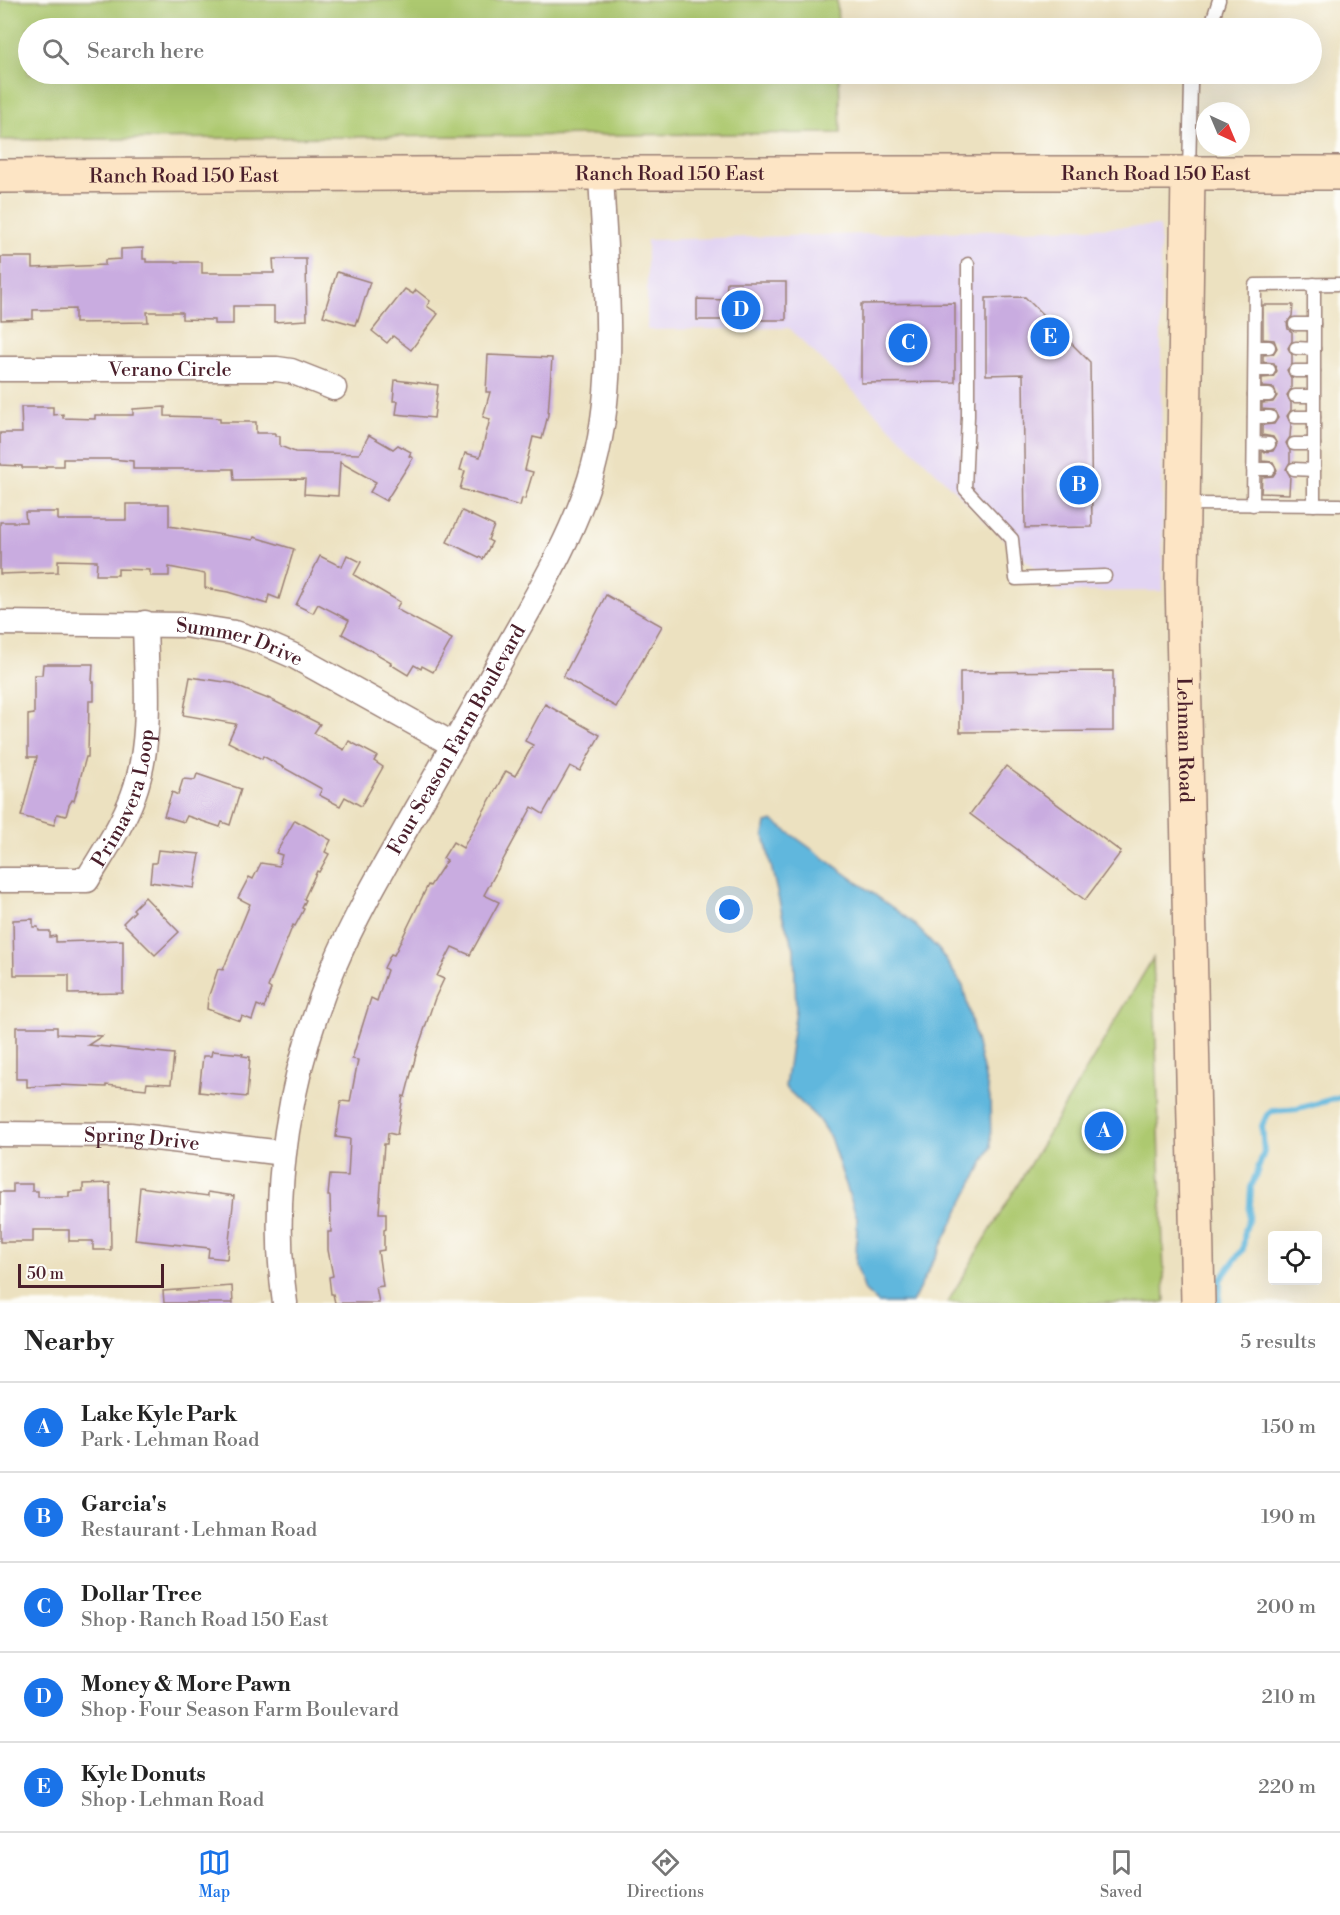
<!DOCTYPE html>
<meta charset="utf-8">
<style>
:root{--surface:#fff;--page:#f2f2f2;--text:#222;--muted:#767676;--line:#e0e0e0;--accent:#1a73e8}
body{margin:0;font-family:"Libre Bodoni",serif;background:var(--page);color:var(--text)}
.controls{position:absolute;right:18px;bottom:18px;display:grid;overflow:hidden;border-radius:6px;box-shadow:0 6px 24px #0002}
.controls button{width:54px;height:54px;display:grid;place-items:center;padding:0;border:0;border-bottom:2px solid var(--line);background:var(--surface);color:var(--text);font:30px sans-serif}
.compass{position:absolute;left:1196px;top:102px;width:54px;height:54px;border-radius:50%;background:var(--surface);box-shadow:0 6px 24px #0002;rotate:136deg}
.scale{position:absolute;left:18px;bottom:15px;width:146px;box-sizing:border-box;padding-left:6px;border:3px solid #4a1f2b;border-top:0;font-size:16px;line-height:21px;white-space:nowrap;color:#4a1f2b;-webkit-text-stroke:4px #fdfcf7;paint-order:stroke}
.you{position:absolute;left:730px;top:910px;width:21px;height:21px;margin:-15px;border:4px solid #fff;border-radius:50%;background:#1a73e8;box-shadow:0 0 0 9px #1a73e833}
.badge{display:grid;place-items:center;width:39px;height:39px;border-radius:50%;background:var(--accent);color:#fff;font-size:20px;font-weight:700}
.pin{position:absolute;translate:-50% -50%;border:3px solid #fff;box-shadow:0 2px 6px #0006}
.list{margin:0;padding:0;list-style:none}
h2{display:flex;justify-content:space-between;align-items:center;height:78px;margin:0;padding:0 24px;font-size:26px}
h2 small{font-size:20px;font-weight:400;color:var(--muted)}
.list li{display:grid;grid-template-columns:39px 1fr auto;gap:18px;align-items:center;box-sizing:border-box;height:90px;padding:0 24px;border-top:2px solid var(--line)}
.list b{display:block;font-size:22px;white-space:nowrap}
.list p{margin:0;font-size:20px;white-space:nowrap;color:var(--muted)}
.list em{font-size:20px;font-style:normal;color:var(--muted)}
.icon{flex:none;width:33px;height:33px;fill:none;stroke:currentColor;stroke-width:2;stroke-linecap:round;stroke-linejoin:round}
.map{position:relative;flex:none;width:1340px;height:1303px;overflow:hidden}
.search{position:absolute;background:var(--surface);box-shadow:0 6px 24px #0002;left:18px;right:18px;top:18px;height:66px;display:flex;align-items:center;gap:15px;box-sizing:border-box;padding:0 21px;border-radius:33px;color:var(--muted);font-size:22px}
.sheet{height:528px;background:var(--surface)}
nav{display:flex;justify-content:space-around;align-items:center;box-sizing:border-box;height:84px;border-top:2px solid var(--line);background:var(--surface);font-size:16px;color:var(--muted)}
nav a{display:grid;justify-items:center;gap:3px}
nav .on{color:var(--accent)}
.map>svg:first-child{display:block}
.built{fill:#e2d4f3}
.green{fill:#adc970;stroke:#7c744e;stroke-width:1.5}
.water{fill:#60b7dd;stroke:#556b84;stroke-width:1.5}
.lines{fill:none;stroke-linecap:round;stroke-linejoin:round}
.stream{stroke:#60b7dd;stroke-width:6}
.building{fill:#c9ace0}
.lane-casing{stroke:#9b8076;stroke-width:15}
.street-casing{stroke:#9b8076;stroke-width:27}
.secondary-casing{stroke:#9b8076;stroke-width:36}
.lane{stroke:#fff;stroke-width:12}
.street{stroke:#fff;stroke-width:24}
.secondary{stroke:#fde5c5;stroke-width:33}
.labels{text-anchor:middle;stroke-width:4.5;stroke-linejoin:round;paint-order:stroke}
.street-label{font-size:20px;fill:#4a1f2b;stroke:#fdfcf7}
</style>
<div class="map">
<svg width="1340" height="1303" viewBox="0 0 1340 1303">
<rect width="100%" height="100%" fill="#fdfcf7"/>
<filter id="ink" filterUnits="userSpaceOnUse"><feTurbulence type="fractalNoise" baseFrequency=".0167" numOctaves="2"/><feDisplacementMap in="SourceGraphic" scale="12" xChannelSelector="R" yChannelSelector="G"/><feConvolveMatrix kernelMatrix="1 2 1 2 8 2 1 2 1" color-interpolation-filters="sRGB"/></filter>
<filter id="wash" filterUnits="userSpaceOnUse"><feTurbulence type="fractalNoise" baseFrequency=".008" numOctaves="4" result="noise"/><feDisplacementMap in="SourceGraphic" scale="24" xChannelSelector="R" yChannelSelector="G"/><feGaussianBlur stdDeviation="1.35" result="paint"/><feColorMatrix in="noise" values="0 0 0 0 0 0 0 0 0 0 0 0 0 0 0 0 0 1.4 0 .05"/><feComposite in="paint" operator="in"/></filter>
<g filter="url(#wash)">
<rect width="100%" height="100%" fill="#ece1c0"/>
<path class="built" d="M1160,226L1163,591L1058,592L789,328L647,330V240Z"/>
<g class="green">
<path d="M0,0H837L838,28H28V74H839L841,133L0,140Z"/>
<path d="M1153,958L1165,1303H947Z"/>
</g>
<path class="water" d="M773,821L911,921L939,950L963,986L990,1098L991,1147L912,1303H878L865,1291L856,1265L857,1218L830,1137L818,1119L785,1087L796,1010L794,948L783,918L764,835L766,823Z"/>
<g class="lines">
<path class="stream" d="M1219,1303L1220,1280L1243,1249L1245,1230L1249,1219L1251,1188L1264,1152L1262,1126L1267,1115L1272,1111L1298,1109L1340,1097"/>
</g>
<g id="blocks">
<g class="building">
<path d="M143,248V259H146V262H202V273H274L273,259H306L307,320L274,322V306H233V324H214V320L182,319V312H147L148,322L75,323V309L33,310V319L1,320V257H33V268L105,265V260L121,259V249Z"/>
<path d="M337,272L370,282L358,321L357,319L355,325L323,316Z"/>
<path d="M727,282H786V320H697V299L726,300Z"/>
<path d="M405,289L413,294L416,290L430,301L427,306L438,314L411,350L393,336L387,343L372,331Z"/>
<path d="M1025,297L1090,362L1092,527L1025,528L1023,374L986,375V298Z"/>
<path d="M955,303V382L861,383V304Z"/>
<path d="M1263,305H1293L1292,316L1287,323L1288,329L1292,332V341L1288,348L1292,355V364L1287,370L1291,378V389L1287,395L1291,403V410L1287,416L1291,424L1290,437L1286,443L1290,451V462L1286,469L1290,476L1289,494L1261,493L1262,477L1273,476L1277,470L1273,462L1262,461V452L1273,451L1277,444L1273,437L1262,435V425L1274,424L1278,418L1274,410L1262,409V403L1273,402L1277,396L1274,388L1262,387V378L1273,377L1277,371L1274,363L1263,362V355L1273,354L1277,348L1274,340L1263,339Z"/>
<path d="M488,355L552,358L548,415L542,439L533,437L525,470L533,472L525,499L522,498L520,506L460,489L465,471L460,470L465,453L480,457L490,419L483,417L490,392H486Z"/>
<path d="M395,380L438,385L434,418L396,414L398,401H393Z"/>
<path d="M21,407H53V415L63,414V418L95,419V415H133V409L165,407V416L201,417L220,418V422H256V433H275V436H280V446L295,452L359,454L369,435L393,449L398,445L411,452L409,456L413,458L386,501L370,492L376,482L340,462L338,496L304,494L305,479L234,480L233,469H133V461L111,459H63V466H46V468H22V466L0,465V433H22Z"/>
<path d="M126,504H169V526L253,540L254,537L294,549L279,599L269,595L267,604L228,592L205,588V574L169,567V576H150V570L118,569V575H96L97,561L58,560V572L0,574V522H26L25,512H58V520H126Z"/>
<path d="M462,511L494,526L488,540L492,542L483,559L447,542Z"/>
<path d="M347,555L361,562L354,575L400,602L396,609L452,639L433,672L422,666L421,669L414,665L408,675L390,664L391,662L342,634L349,620L318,604L313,613L296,605L320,556L342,567Z"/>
<path d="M606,595L662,626L616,707L563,677Z"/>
<path d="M43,664H93L92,682H94V701H89L88,757H86L74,801L72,800L69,805L66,816L57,814L54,825L21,816L37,757H28V715L34,714V675H42Z"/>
<path d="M1113,671V731L960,732V672Z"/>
<path d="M190,677L232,683L243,689L268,699V698L320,724L314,733L344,750L349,741L377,756L374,761L383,767L361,806L345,797L340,806L319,795L322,789L263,756L262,759L228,742L236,724L183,715Z"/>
<path d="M545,704L600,735L580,771L570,766L543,814L532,807L484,895L499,902L470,955L452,947L437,976L444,979L435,998L417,1051L405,1097L403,1096L397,1135L388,1133L387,1144H384L379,1213H386V1229L384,1230V1250L378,1251L383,1286L376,1287L379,1303H335L333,1294H331L329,1277L333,1276L328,1250V1232H331L330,1196H328L330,1175L348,1176L350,1139L336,1137L338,1119L341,1101L350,1102L358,1060L352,1059L371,998L377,1001L387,970L384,968L391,954L394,955L428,885L430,886L447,860L443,858L453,842L463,848L506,771L515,776L533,745L525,741Z"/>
<path d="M1006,766L1121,852L1085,900L970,814Z"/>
<path d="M197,774L241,789L230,825L222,822L220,827L187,816L184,822L164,816L172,792L178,795L183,779L195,780Z"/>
<path d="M295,820L331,840L325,852L329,854L319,872L317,871L304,899L306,900L302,908L304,909L295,926L293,925L268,987L271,989L264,1008L257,1005L252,1020L242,1016L240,1021L207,1009L208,998L218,969L223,970L250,904L238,898L249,877L253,879L261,863L279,866L282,855L276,853Z"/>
<path d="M158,850L200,854L194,888L150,882L152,863H156Z"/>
<path d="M145,897L179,932L155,955L123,923L135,911L133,909Z"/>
<path d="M33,919V927H38L39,931H50V937L56,936V942L123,940V993L69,994V975H14L13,920Z"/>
<path d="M16,1027H57V1034L102,1036L88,1045L174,1054L171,1084L147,1083L146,1089L106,1085V1087L57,1085L27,1087V1079H16Z"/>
<path d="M212,1051L243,1054L242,1056L250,1057L247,1097L199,1092L203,1056H211Z"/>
<path d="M110,1183L111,1250H93V1241H69V1230H33V1242H0V1192H13V1184H32V1191H38V1197H69V1192L83,1191V1184Z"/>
<path d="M140,1187L208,1196V1192L234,1196L227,1259L208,1257L209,1248L135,1240Z"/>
<path d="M232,1286L233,1303H164L163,1291Z"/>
</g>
</g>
</g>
<g filter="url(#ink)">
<use href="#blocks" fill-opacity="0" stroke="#9b8076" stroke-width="1.5"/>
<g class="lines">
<defs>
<g id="lane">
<path d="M1210,28L1219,0"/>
<path d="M1189,173L1191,83L1194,74"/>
<path d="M968,264V416L965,489L1012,539L1016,579L1105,576"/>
<path d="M1295,324H1314"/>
<path d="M1255,347H1269"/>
<path d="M1296,348L1314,349"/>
<path d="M1255,370H1269"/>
<path d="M1295,371H1314"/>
<path d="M1254,395H1269"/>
<path d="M1295,396H1314"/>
<path d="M1254,417H1270"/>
<path d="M1295,417H1314"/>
<path d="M1254,443L1269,444"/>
<path d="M1294,444H1314"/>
<path d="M1253,469H1269"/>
<path d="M1294,469L1314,470"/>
<path d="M1185,504L1340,505"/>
<path d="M1253,505L1255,285L1340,284"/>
<path d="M1314,505V284"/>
</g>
<g id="street">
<path id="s1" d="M0,369H277L291,371L334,388"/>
<path id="s2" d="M0,623L184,625L235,633L262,642L294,656L454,745"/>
<path id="s3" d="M0,880H87C103,853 122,826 133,796C153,742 146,680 145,623"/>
<path id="s4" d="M0,1134L130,1135L283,1153"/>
<path id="s5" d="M285,1303C269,1190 290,1071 334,966C357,912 387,862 416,811C447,757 478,702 508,647C538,593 571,539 590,479C620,382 605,274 601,173"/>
</g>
<g id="secondary">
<path id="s6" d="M1188,174L1182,579L1198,1303"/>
<path id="s7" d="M0,176L601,173H1340"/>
</g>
</defs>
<use href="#lane" class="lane-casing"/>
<use href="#street" class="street-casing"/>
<use href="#secondary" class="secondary-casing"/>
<use href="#lane" class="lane"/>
<use href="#street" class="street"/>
<use href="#secondary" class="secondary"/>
</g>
</g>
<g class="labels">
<g class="street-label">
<text dy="7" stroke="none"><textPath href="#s7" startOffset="670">Ranch Road 150 East</textPath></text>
<text dy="7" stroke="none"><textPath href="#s7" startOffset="1156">Ranch Road 150 East</textPath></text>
<text dy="7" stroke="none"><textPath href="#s7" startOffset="184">Ranch Road 150 East</textPath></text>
<text dy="7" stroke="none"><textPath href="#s1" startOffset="170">Verano Circle</textPath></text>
<text dy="7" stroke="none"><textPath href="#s2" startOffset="242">Summer Drive</textPath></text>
<text dy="7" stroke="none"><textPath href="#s5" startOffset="602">Four Season Farm Boulevard</textPath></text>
<text dy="7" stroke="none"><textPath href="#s6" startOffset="566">Lehman Road</textPath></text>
<text dy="7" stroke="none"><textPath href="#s3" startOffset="178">Primavera Loop</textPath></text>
<text dy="7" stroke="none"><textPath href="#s4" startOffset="142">Spring Drive</textPath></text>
</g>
</g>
</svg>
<div class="controls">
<button><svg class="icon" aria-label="locate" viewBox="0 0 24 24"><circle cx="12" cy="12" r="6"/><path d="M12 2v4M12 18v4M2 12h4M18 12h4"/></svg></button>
</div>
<svg class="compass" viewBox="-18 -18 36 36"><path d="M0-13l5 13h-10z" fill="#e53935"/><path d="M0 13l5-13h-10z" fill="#767676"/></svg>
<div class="scale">50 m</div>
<div class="you"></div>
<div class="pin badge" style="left:1104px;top:1131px">A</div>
<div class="pin badge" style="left:1079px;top:485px">B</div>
<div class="pin badge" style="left:908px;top:343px">C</div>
<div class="pin badge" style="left:741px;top:310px">D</div>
<div class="pin badge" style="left:1050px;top:337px">E</div>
<div class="search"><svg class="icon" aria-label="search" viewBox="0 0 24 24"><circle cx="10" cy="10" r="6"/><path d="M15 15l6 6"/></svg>Search here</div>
</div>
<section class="sheet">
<h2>Nearby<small>5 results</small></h2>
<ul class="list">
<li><span class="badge">A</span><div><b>Lake Kyle Park</b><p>Park · Lehman Road</p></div><em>150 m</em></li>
<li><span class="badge">B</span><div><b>Garcia's</b><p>Restaurant · Lehman Road</p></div><em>190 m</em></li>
<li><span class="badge">C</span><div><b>Dollar Tree</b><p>Shop · Ranch Road 150 East</p></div><em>200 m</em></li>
<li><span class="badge">D</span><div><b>Money &amp; More Pawn</b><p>Shop · Four Season Farm Boulevard</p></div><em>210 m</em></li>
<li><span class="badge">E</span><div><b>Kyle Donuts</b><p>Shop · Lehman Road</p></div><em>220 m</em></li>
</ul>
</section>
<nav>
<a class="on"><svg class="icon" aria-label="map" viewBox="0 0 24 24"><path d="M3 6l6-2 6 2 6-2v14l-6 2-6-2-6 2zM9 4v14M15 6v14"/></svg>Map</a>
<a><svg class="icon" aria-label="directions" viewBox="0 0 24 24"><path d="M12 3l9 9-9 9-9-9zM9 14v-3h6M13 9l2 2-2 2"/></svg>Directions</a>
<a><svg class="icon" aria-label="saved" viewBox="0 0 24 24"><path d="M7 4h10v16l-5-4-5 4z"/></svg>Saved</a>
</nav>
